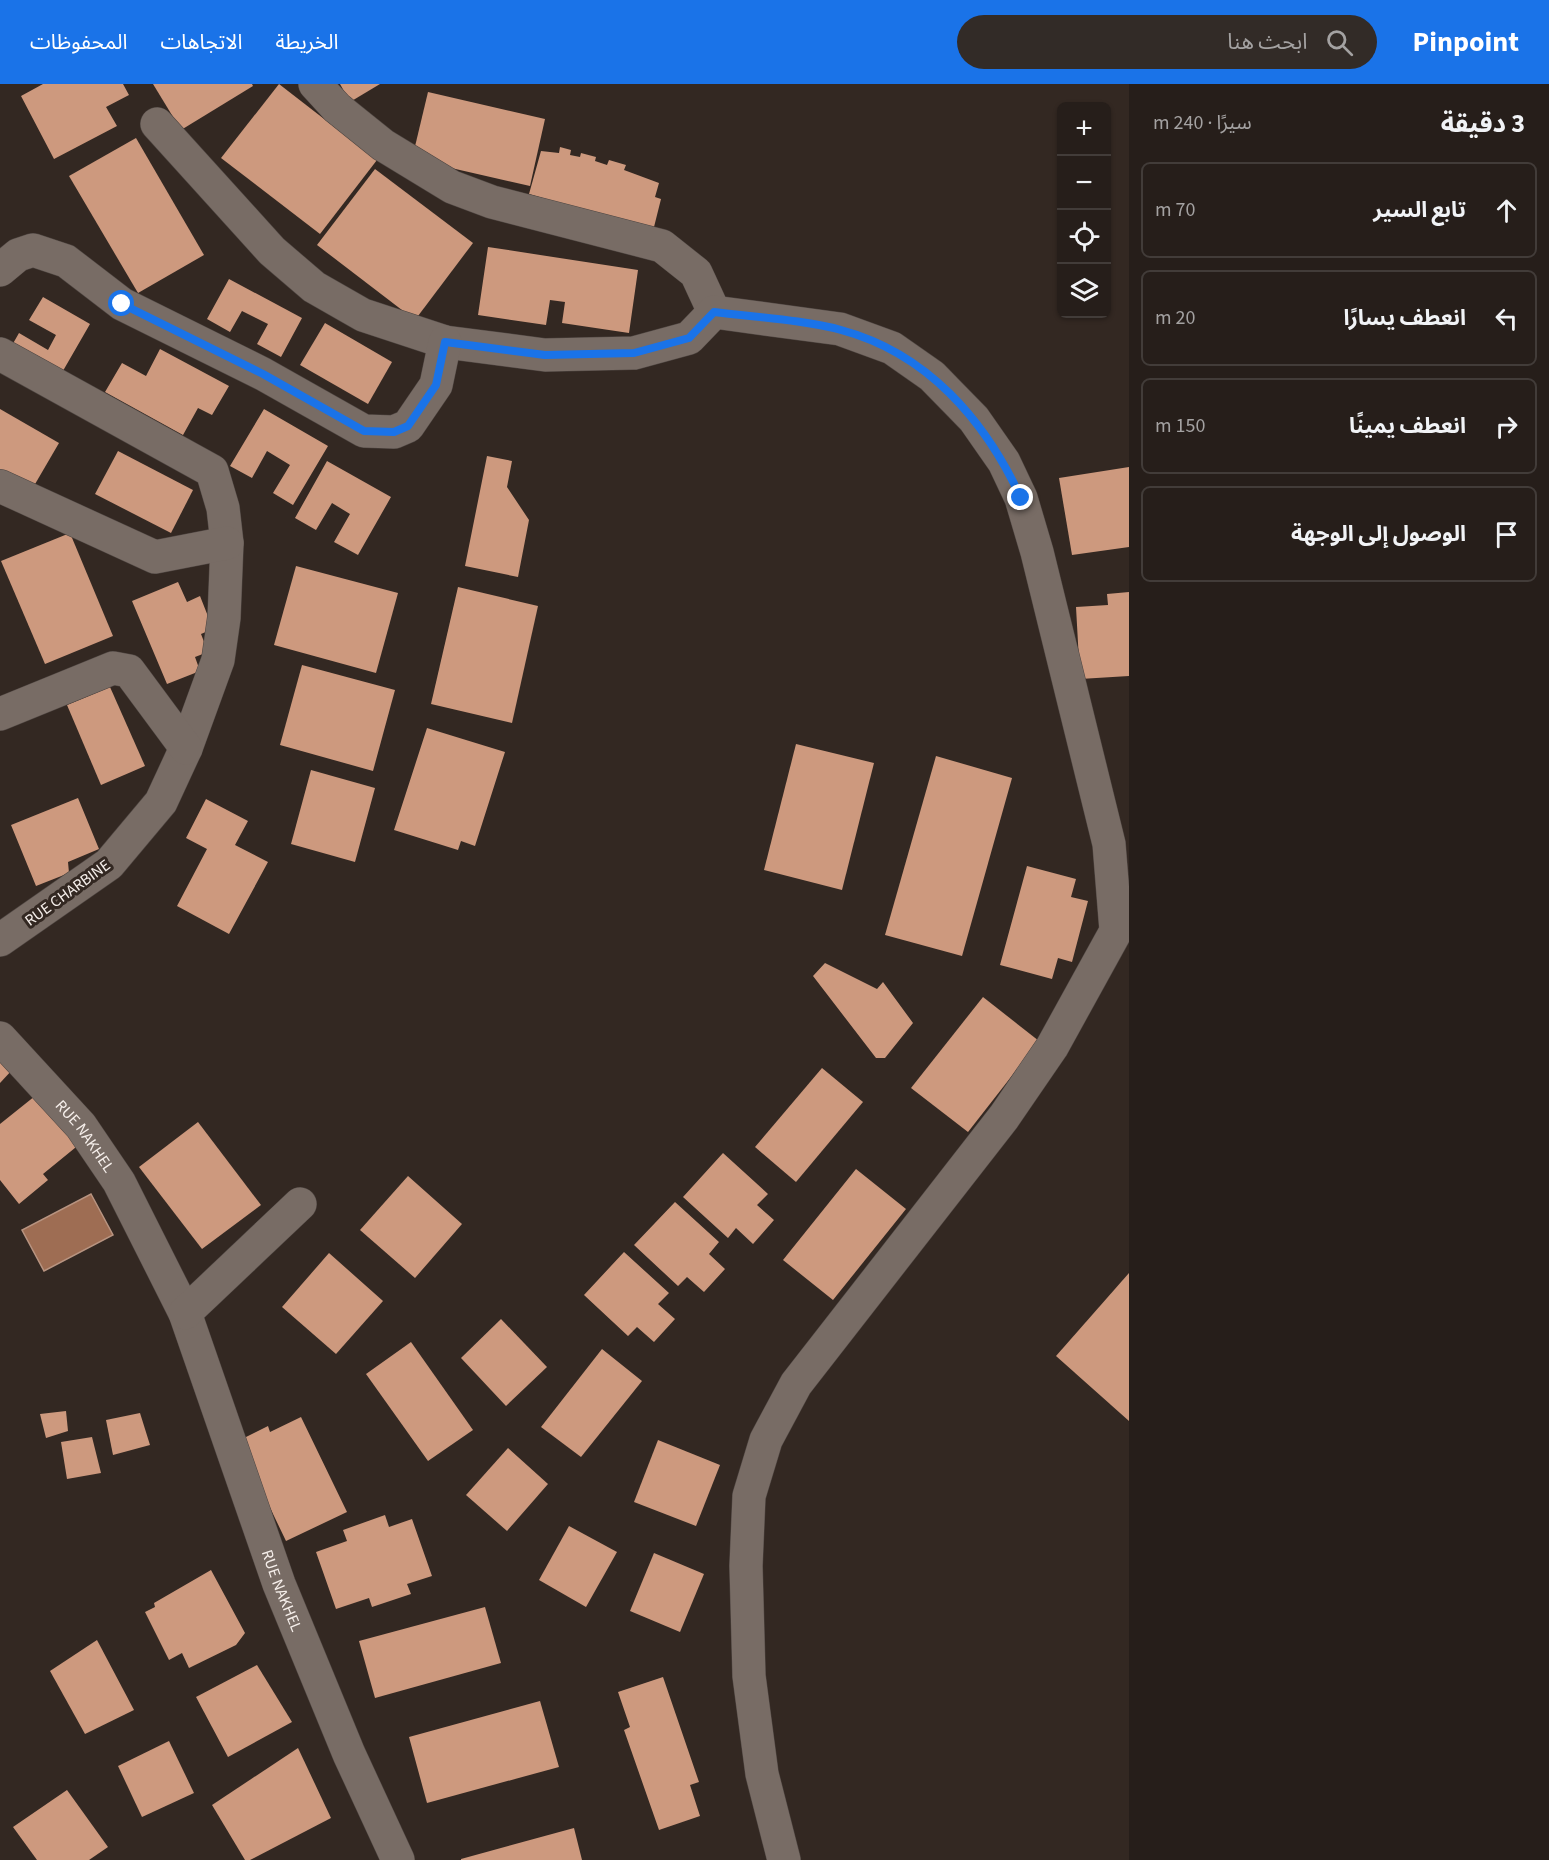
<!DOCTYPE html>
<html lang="ar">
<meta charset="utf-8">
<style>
:root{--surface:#261e1a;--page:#322b27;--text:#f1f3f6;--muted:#a4a2a2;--line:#423c39;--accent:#1a73e8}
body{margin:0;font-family:"Source Sans 3","Noto Sans Arabic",sans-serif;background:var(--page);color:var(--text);direction:rtl}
.controls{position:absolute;right:18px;top:18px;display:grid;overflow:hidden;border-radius:9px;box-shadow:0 2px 4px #0004}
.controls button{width:54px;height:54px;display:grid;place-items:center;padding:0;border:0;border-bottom:2px solid var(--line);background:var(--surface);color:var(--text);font:30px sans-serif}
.stop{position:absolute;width:18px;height:18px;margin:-14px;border:4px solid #1a73e8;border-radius:50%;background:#fff}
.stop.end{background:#1a73e8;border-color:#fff;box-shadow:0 2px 6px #0008}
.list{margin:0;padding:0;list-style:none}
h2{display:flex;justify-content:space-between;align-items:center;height:78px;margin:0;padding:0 24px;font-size:26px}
h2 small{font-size:20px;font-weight:400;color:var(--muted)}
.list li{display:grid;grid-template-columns:39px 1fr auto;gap:18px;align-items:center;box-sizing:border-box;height:96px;margin:0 12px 12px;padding:0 12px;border:2px solid var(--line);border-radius:9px}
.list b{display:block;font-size:22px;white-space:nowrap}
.list em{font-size:20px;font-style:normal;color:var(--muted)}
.icon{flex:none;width:33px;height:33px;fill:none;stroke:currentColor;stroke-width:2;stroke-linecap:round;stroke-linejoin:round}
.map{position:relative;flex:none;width:1129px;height:1776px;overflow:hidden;direction:ltr}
header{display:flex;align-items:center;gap:36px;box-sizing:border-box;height:84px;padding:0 30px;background:var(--accent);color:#fff}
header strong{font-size:28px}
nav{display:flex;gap:33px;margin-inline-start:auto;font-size:21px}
.search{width:420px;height:54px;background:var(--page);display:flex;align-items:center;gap:15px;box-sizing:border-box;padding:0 21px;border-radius:33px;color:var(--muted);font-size:22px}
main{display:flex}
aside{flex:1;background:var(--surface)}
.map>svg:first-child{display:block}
.water{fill:#9e6d53;stroke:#b89481;stroke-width:1.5}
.building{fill:#cd997e}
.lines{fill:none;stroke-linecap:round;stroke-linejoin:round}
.minor-casing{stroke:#4f4642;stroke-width:34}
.minor{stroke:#786c65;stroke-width:33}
.route{stroke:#1a73e8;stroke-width:8}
.labels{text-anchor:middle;stroke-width:6;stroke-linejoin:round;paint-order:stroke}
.street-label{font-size:16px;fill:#f6efeb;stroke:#332822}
</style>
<header>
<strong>Pinpoint</strong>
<div class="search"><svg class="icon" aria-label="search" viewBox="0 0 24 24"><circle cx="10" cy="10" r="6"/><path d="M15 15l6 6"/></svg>ابحث هنا</div>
<nav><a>الخريطة</a><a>الاتجاهات</a><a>المحفوظات</a></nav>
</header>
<main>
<aside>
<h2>3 دقيقة<small>سيرًا · 240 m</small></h2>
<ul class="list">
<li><svg class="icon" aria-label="ahead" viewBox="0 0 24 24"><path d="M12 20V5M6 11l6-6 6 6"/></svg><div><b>تابع السير</b></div><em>70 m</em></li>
<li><svg class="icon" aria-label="left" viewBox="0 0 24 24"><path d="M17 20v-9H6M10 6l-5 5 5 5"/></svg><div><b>انعطف يسارًا</b></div><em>20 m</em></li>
<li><svg class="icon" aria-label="right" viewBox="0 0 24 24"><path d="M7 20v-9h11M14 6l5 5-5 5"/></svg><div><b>انعطف يمينًا</b></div><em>150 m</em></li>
<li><svg class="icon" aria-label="arrive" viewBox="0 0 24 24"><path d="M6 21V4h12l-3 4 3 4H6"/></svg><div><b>الوصول إلى الوجهة</b></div></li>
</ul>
</aside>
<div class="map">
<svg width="1129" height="1776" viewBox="0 0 1129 1776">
<rect width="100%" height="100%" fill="#332822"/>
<path class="water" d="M91,1110L113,1151L44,1187L22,1146Z"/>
<g class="building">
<path d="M43,0H123L129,11L106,23L117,42L54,75L21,12Z"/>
<path d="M153,0H252L253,2L181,46Z"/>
<path d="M279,0L377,76L320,150L221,74Z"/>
<path d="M340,0H380L350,18Z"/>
<path d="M428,8L545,35L530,102L412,75Z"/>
<path d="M136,54L204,171L138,209L69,92Z"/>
<path d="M560,63L571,66L570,71L580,73L581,69L596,73L595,77L607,81L609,76L626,81L624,86L659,99L655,113L661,115L653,147L529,110L541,67L559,69Z"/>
<path d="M375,85L473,159L415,236L317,161Z"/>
<path d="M488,163L638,186L629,249L562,239L565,218L550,216L546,241L478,231Z"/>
<path d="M229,195L302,234L281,273L257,260L268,240L242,227L230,248L207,235Z"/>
<path d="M43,213L90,240L60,292L11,263L19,249L48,266L56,251L29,236Z"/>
<path d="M325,239L392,278L368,320L300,281Z"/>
<path d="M160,265L229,302L212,331L198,324L183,351L105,308L122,279L146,292Z"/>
<path d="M0,325L59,359L31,407L0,389Z"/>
<path d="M264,325L328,362L293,421L273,409L290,381L267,367L252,394L230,382Z"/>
<path d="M118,367L193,406L171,449L95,410Z"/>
<path d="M487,372L512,377L507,403L529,436L518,493L465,482Z"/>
<path d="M327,377L391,413L358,471L334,458L350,430L332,419L316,446L295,434Z"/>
<path d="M1129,383V463L1072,471L1059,394Z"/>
<path d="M70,449L113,552L45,580L1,477Z"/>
<path d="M296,482L398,509L376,589L274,561Z"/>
<path d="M178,498L187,518L200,512L213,545L201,550L208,568L195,573L200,587L167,600L132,517Z"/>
<path d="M458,503L538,522L512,639L431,620Z"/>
<path d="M1129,508V592L1080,595L1076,523L1108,521L1107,510Z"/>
<path d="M302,581L395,606L373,687L280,661Z"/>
<path d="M110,603L145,682L101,701L67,621Z"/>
<path d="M427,644L505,668L475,762L461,757L458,766L394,746Z"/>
<path d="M796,660L874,679L842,806L764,786Z"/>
<path d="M936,672L1012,694L962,872L885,851Z"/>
<path d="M311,686L375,704L355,778L291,760Z"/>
<path d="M78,714L99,765L68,778L69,789L36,802L11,741Z"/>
<path d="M206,715L248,737L235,761L268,778L229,850L177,822L207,765L186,754Z"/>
<path d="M1027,782L1076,795L1071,813L1088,817L1072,878L1058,874L1052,895L1000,881Z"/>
<path d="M825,879L877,905L883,898L913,939L885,974H876L813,892Z"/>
<path d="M983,913L1039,957L968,1048L911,1004Z"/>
<path d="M0,973L13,985L0,999Z"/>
<path d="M822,984L863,1018L796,1098L755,1063Z"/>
<path d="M40,1008L81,1059L43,1090L48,1096L19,1120L0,1096V1040Z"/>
<path d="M198,1038L261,1121L202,1165L139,1083Z"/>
<path d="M723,1069L768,1110L757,1121L774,1136L753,1160L736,1144L728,1154L683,1113Z"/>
<path d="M856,1085L906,1125L833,1216L783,1176Z"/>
<path d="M408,1092L462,1140L415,1194L360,1146Z"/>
<path d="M675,1118L719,1158L709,1170L725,1185L704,1208L687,1193L678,1202L634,1161Z"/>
<path d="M624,1168L669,1209L658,1220L675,1235L654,1258L637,1243L628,1252L584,1211Z"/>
<path d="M329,1169L383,1217L336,1270L282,1223Z"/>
<path d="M1129,1189V1337L1056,1272Z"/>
<path d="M501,1235L547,1283L506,1322L461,1274Z"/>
<path d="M411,1258L473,1346L428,1377L366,1290Z"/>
<path d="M602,1265L642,1297L581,1373L541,1343Z"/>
<path d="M66,1327L68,1347L46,1354L40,1330Z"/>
<path d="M140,1329L150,1361L113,1371L106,1336Z"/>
<path d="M301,1333L347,1428L286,1457L238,1357L268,1342L270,1348Z"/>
<path d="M92,1353L101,1389L67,1395L61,1358Z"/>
<path d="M658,1356L720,1381L696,1442L634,1418Z"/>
<path d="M508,1364L548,1400L507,1447L466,1411Z"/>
<path d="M385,1431L389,1443L412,1435L432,1492L407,1500L411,1510L372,1523L369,1514L336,1525L316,1468L347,1457L343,1446Z"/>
<path d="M569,1442L617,1468L586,1523L539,1496Z"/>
<path d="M654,1469L704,1490L680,1548L630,1527Z"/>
<path d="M211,1486L245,1549L236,1561L189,1584L182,1569L169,1576L145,1528L155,1523L154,1519Z"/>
<path d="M485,1523L501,1579L375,1614L359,1557Z"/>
<path d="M97,1556L134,1626L85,1650L50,1587Z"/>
<path d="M257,1581L292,1638L228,1673L196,1613Z"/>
<path d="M663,1593L699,1698L690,1701L700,1732L659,1746L624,1646L630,1643L618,1608Z"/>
<path d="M540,1617L559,1683L427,1719L409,1653Z"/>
<path d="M169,1657L194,1709L142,1733L118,1682Z"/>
<path d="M298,1664L331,1734L250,1776H245L212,1721Z"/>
<path d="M67,1706L108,1763L89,1776H37L13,1743Z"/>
<path d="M574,1744L582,1776H461V1775Z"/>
</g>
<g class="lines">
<defs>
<g id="minor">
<path d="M315,0L337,24L383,61L452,103L492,118L662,162L696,189L714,228"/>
<path d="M157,40L272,167L314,203L363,231L445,258L545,271L634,269L689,254L714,228L840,245L892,264L932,292L974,335L1004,378L1021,414L1037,468L1109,760L1116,847L1052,963L1004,1033L796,1300L766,1356L749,1412L746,1482L749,1592L762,1690L784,1776"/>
<path d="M0,186L18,171L33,166L66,177L122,220L263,290L364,347L394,348L408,342L436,301L445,258"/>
<path d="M0,270L212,387L223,424L227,459L224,534L218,576L186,664L161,718L109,780L0,856"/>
<path d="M0,402L155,473L227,459"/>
<path d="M0,630L113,584L129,587L186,664"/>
<path id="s1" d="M0,954L81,1042L119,1098L185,1229L279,1500L349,1670L398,1776"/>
<path d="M185,1229L300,1120"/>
</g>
</defs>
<use href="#minor" class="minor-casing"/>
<use href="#minor" class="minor"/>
</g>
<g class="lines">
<path class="route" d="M122,220L263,290L364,347L394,348L408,342L436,301L445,258L545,271L634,269L689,254L714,228C752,233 805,236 841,246C927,269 985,336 1021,414"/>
</g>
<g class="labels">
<g class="street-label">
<text transform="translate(67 808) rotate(-36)" y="6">RUE CHARBINE</text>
<text dy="6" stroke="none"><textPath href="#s1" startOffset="130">RUE NAKHEL</textPath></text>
<text dy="6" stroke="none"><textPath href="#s1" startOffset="628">RUE NAKHEL</textPath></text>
</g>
</g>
</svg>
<div class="controls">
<button>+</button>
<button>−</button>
<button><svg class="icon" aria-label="locate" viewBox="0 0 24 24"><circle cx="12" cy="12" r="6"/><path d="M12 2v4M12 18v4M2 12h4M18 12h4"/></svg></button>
<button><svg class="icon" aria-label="layers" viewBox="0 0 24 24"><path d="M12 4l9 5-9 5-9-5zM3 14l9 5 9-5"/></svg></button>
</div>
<div class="stop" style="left:122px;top:220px"></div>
<div class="stop end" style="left:1021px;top:414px"></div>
</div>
</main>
